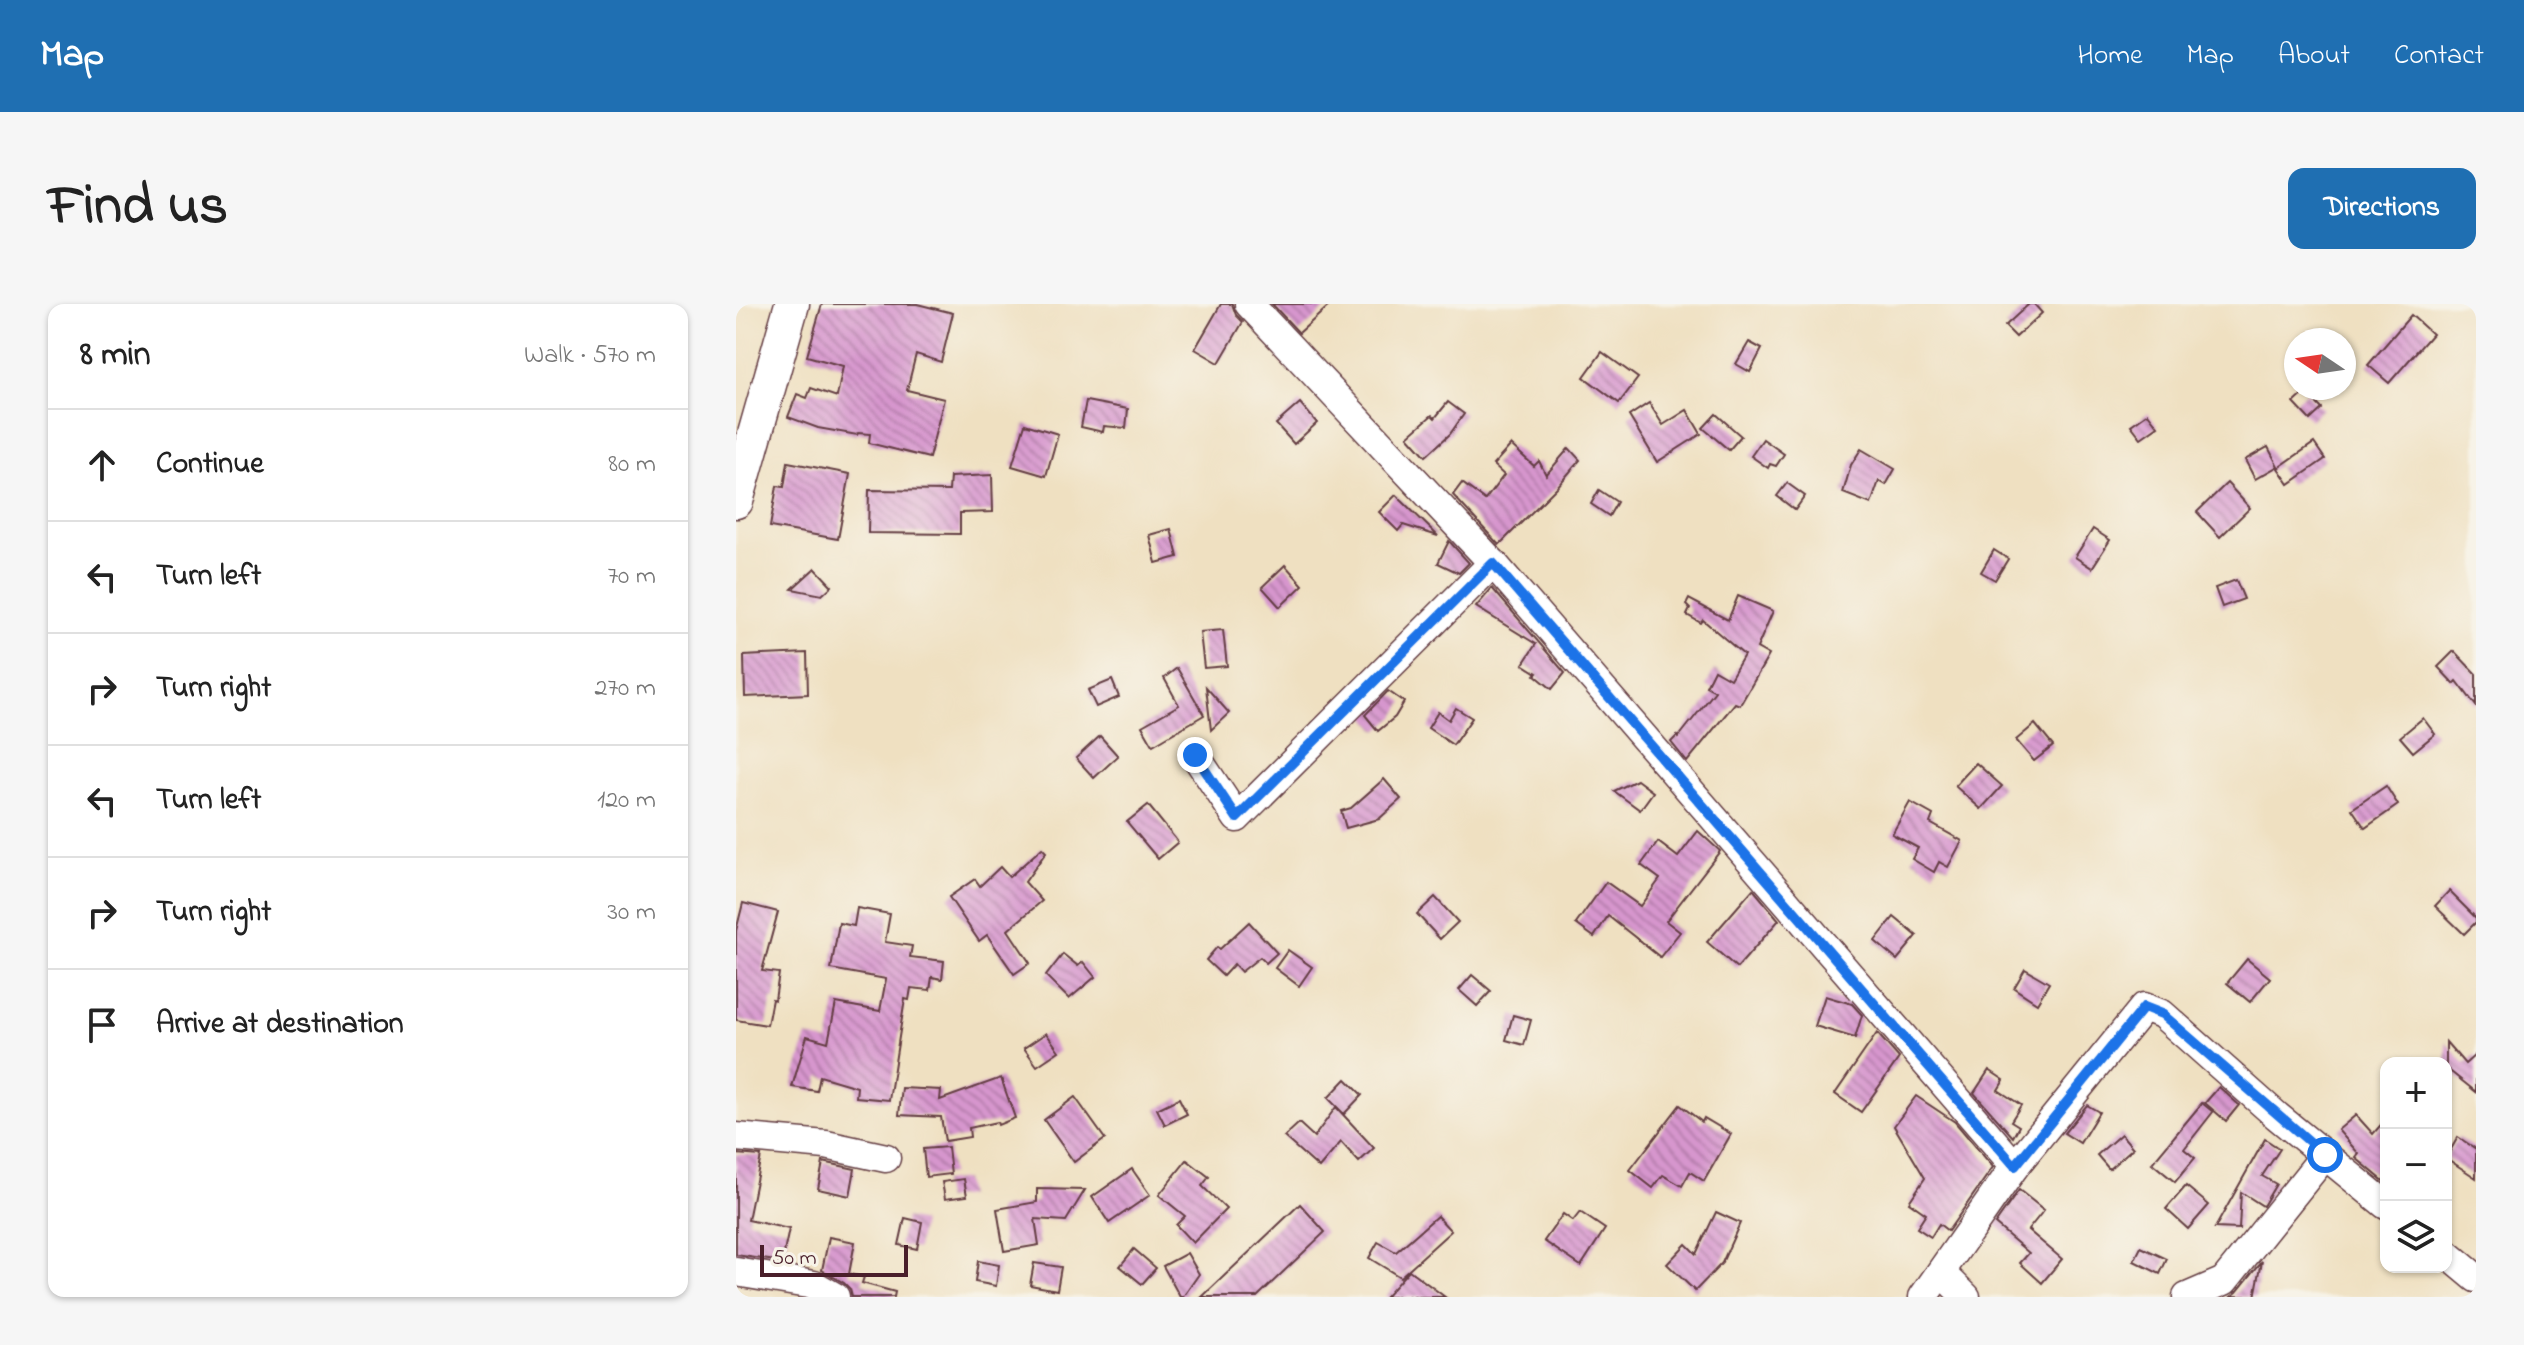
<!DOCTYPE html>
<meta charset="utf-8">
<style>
:root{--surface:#fff;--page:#f6f6f6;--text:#222;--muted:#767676;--line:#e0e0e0;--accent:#1f6fb2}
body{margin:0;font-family:"Indie Flower",sans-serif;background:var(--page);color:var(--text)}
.controls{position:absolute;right:24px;bottom:24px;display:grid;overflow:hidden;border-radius:16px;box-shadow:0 2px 6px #0004}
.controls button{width:72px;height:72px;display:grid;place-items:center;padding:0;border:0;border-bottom:2px solid var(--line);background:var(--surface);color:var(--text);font:40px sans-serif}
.compass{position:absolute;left:1548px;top:24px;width:72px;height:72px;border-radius:50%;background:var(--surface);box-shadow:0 2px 6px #0004;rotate:283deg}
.scale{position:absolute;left:24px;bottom:20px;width:148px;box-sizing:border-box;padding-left:8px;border:4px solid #4a1f2b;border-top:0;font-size:22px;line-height:28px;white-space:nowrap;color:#4a1f2b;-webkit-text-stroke:6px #f7f3e8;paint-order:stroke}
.stop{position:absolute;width:24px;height:24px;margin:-18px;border:6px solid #1a73e8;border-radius:50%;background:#fff}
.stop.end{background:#1a73e8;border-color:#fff;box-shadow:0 2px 8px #0008}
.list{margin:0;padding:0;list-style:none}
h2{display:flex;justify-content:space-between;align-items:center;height:104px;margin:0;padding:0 32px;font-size:34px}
h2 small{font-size:26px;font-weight:400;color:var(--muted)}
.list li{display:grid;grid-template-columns:52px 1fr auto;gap:24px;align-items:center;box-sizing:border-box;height:112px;padding:0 32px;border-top:2px solid var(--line)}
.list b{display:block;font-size:30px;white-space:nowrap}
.list em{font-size:26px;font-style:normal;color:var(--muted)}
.icon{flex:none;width:44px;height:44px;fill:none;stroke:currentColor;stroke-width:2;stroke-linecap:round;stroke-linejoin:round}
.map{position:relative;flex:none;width:1740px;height:993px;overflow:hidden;border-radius:16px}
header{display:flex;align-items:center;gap:48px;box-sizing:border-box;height:112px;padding:0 40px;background:var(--accent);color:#fff}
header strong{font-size:38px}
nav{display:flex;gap:44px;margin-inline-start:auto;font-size:28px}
.intro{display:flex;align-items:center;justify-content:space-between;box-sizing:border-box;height:192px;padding:0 48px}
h1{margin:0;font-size:56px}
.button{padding:20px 36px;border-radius:16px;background:var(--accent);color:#fff;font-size:28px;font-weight:700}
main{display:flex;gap:48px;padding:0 48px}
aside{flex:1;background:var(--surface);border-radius:16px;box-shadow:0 2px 6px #0004}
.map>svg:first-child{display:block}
.building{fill:url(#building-back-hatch)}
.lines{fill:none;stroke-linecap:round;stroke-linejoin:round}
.minor-casing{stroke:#633c42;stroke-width:31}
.major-casing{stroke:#633c42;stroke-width:37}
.minor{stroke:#fff;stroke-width:28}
.major{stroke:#fff;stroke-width:34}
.route{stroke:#1a73e8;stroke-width:10}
</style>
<header>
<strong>Map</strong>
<nav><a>Home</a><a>Map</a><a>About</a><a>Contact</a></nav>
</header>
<div class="intro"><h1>Find us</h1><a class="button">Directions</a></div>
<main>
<aside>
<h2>8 min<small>Walk · 570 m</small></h2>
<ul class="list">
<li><svg class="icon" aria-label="ahead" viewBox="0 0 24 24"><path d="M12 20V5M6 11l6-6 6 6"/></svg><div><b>Continue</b></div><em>80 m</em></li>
<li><svg class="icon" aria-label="left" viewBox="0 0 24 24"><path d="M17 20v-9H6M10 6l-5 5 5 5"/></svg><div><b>Turn left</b></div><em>70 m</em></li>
<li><svg class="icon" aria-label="right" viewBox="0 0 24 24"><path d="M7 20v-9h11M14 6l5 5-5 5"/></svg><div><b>Turn right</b></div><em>270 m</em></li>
<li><svg class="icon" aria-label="left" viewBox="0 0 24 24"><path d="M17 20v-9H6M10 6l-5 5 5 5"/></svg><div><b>Turn left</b></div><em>120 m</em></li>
<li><svg class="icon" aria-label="right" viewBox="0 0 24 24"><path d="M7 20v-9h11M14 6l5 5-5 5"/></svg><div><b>Turn right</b></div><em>30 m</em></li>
<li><svg class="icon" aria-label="arrive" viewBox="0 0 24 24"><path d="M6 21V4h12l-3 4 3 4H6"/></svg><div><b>Arrive at destination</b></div></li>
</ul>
</aside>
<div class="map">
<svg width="1740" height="993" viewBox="0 0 1740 993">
<defs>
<pattern id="building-back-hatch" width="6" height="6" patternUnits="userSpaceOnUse" patternTransform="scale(2)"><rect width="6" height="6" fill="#d796ce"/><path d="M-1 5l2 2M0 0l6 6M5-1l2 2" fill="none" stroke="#b07aa7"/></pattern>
</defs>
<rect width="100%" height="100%" fill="#f7f3e8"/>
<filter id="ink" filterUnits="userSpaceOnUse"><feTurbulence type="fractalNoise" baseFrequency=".0125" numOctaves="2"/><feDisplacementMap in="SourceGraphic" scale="16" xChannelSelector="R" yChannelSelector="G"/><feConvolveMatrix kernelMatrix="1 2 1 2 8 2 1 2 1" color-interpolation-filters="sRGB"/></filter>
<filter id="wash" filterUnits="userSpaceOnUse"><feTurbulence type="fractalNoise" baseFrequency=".006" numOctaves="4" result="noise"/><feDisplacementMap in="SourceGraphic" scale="32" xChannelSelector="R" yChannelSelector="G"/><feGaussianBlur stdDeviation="1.8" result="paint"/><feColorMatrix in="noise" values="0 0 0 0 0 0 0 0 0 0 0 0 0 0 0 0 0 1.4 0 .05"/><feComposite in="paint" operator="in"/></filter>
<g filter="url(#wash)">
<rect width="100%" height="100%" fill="#efe0c1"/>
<g id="blocks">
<g class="building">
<path d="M86,0H181L217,9L205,58L180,50L171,86L208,95L193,154L133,139L134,130L122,129L121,131L82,124L52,113L61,90L71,94L75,84L101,93L107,62L71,52Z"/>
<path d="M485,0H496L500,11L507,18L483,59L459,45Z"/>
<path d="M536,0H595L563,29Z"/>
<path d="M1293,0H1298L1306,9L1280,33L1269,22Z"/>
<path d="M1675,11L1696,30L1653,79L1632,61Z"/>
<path d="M1013,38L1026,45L1014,68L1000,60Z"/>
<path d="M866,48L902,74L883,99L848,73Z"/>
<path d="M1570,88L1586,105L1574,116L1558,99Z"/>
<path d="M350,97L392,105L390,124L368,122L367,128L345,123Z"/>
<path d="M712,98L728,110L714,130L690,152L672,132L696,111L699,114Z"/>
<path d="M564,99L581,119L558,140L540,120Z"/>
<path d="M913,99L927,121L951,106L965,130L921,158L893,112Z"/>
<path d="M1412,109L1422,122L1405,134L1395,121Z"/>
<path d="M980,110L1005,132L993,146L967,124Z"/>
<path d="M289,120L322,130L310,172L276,162Z"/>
<path d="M1027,135L1048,150L1040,162L1034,160L1032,164L1015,152Z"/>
<path d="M1578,139L1589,155L1553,180L1542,164Z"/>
<path d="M775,141L798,162L803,157L810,171L833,144L844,156L821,183L763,241L717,191L726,179L749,196L768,171L757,161Z"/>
<path d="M1532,143L1542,162L1519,175L1509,156Z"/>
<path d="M1125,145L1159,165L1150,181L1143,177L1135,200L1107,189L1115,161Z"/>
<path d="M52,158L114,170L102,235L34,223L41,182L48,183Z"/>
<path d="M256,171L257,208L224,209V230L132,229L133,186L213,187L214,173Z"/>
<path d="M1051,179L1069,192L1059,206L1041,192Z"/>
<path d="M1491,179L1514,204L1484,233L1461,208Z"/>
<path d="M863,186L881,198L873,212L855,200Z"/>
<path d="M660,191L702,232L667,221L662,227L643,208Z"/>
<path d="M435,225L442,253L420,259L413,231Z"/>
<path d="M1357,225L1374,236L1356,264L1339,253Z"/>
<path d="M713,237L733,259L723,269L702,259Z"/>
<path d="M1258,246L1272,255L1259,276L1245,268Z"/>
<path d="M549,261L567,281L544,303L526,283Z"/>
<path d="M79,264L96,282L86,291L56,285Z"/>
<path d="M1500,276L1508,295L1486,303L1479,284Z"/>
<path d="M756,284L829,369L816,385L799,371L801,369L787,360L800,340L740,303Z"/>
<path d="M1002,292L1037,307L1021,344L1033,351L1004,401L999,399L951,458L935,438L941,432L942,434L979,387L970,382L978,366L994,375L1008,351L967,316L965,319L951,311L954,305L950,301L953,295L992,316Z"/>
<path d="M487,326L491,362L468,364L464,328Z"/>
<path d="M1718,347L1740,370V402L1721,377L1718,380L1702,363Z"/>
<path d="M71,349L72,390L9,393L8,352Z"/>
<path d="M441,364L468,411L417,441L406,422L443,401L428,374Z"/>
<path d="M376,376L383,393L360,403L352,386Z"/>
<path d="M470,383L493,409L475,426Z"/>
<path d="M652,387L668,398L659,413L642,427L629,411Z"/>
<path d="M720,404L736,414L717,441L692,424L702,408L713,416Z"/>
<path d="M1687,414L1699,430L1677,448L1664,433Z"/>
<path d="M1299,420L1317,442L1298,457L1280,436Z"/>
<path d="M364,432L382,452L358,474L340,454Z"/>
<path d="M1240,459L1266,482L1245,505L1219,482Z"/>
<path d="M648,475L665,495L643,515L610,524L605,507L615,504Z"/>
<path d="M901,476L917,488L904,506L878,487Z"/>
<path d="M1650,482L1662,501L1629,524L1616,505Z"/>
<path d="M1174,498L1197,511L1194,519L1226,537L1212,563L1203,558L1198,568L1176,555L1182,544L1156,530Z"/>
<path d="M412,501L442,538L422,555L391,518Z"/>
<path d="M962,527L984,547L930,617L944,628L924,653L872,612L858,633L840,620L870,578L904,602L924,575L905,561L922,538L942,553Z"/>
<path d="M306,544L310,548L289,578L306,597L272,626L294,659L278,670L251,631L243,637L213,593L239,575L244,582L264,563L273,573Z"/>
<path d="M1017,585L1043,616L1001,664L971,638Z"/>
<path d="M1713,587L1740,614V618L1728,630L1699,602Z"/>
<path d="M699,593L722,618L704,635L681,610Z"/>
<path d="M7,599L42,608L26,667L43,669L39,696L36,695L31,721L0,716V627Z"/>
<path d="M121,604L154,610L149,638L176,642L174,653L208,657L206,675L196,673L194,686L175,684L173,696L169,695L153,796L120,793L121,783L84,772L81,787L56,783L71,732L92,738L100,699L144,707L150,675L95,665L103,619L118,622Z"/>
<path d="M1158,613L1181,632L1161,656L1139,637Z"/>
<path d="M513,618L541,649L530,659L524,653L505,668L498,660L487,672L470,656L481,643L484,645Z"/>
<path d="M552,646L576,663L563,682L539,664Z"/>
<path d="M327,650L342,662L347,658L359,673L333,695L310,672Z"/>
<path d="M1511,655L1534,674L1514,698L1491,679Z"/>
<path d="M1289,665L1313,679L1301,699L1278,684Z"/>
<path d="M736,671L755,687L741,702L723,686Z"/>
<path d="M1089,692L1116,700L1126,711L1119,734L1079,722Z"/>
<path d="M777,711L795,716L788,741L770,736Z"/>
<path d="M310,729L323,747L301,762L288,744Z"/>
<path d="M1141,729L1163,754L1125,808L1099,790Z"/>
<path d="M1710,738L1729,760L1740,750V788L1710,764Z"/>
<path d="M1253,766L1268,776L1262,786L1285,801L1275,817L1283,822L1277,833L1238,789Z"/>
<path d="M265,774L279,814L262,821L261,818L233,824L234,833L209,837L205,813L163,811L166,784L205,786L204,796Z"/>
<path d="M610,775L626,791L608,810L592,794Z"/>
<path d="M1483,783L1503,801L1490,817L1469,799Z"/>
<path d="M1180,792L1219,818L1257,863L1212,927L1203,920L1195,933L1181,924L1190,910L1173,898L1189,874L1158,822Z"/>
<path d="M339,793L369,835L338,858L308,816Z"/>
<path d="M443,794L451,810L429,821L421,805Z"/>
<path d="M1466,799L1477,808L1448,845L1459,854L1439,878L1416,859Z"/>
<path d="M944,801L966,818L968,814L995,830L968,877L954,868L946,882L927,871L917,884L894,866Z"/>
<path d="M1351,801L1363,808L1344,839L1328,829Z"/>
<path d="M600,803L638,844L623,858L605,838L583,864L548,833L563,819L578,833Z"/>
<path d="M1620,811L1637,830L1650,815V879L1620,854L1623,850L1602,826Z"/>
<path d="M1385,830L1397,844L1373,865L1361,851Z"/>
<path d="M1722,833L1740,845V874L1710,854Z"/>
<path d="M1529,835L1544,845L1526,872L1540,880L1527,902L1505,888L1503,925L1479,924Z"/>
<path d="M212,843L215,870L190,873L187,845Z"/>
<path d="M0,850L25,852L12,916L53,925L46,958L0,951Z"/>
<path d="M451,856L473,873L466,882L490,905L457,939L440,921L449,912L423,891Z"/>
<path d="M87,858L119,865L114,892L82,885Z"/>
<path d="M396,865L414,891L373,919L356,893Z"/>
<path d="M228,875L231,892L209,895L206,878Z"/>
<path d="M1450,882L1473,901L1452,925L1430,905Z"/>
<path d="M301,885L349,886L330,917L299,915L303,941L268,947L261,905L301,898Z"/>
<path d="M1283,886L1308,906L1292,926L1326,955L1306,979L1284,959L1293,949L1259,920Z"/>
<path d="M564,900L589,928L521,993H466Z"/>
<path d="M844,908L869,925L845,962L808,937L827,910L837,917Z"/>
<path d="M980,908L1004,919L986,959L959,987L931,960L950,940L960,950Z"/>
<path d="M701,912L715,927L664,973L633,954L642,938L660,948Z"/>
<path d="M169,914L186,918L181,945L163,941Z"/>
<path d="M93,933L119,938L113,970L128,973L126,979L159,988L158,993H116L114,985L108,979L86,966Z"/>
<path d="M1405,943L1431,955L1424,970L1398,957Z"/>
<path d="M398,945L420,964L406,980L384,962Z"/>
<path d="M451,949L463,970L447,993H444L427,962Z"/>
<path d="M242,957L263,961L260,982L239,978Z"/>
<path d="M1526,957L1519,993L1496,992L1501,988Z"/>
<path d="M298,959L325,963L321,986L294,981Z"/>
<path d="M673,966L709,993H649Z"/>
</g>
</g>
</g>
<g filter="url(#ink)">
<use href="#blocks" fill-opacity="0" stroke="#633c42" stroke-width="2"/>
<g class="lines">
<defs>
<g id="minor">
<path d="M513,0L757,259L1279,862"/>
<path d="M459,451L501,514L757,259"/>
<path d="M0,833L90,841L150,854"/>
<path d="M1710,949L1740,974"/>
<path d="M0,968L78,981L99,993"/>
<path d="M1206,969L1230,993"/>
<path d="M1187,993L1279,862L1408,703L1426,710L1541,812L1650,901"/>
<path d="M1451,993L1488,977L1589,851"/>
</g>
<path id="major" d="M0,197L56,0"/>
</defs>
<use href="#minor" class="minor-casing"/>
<use href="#major" class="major-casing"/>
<use href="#minor" class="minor"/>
<use href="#major" class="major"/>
</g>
</g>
<g class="lines" filter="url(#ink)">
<path class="route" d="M459,451L501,514L757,259L1279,862L1408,703L1426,710L1589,851"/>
</g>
</svg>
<div class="controls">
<button>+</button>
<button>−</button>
<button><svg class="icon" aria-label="layers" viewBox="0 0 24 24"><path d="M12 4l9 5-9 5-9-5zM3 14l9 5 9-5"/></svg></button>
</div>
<svg class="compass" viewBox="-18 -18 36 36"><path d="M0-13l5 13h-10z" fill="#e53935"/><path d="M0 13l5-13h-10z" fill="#767676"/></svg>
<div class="scale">50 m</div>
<div class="stop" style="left:1589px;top:851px"></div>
<div class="stop end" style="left:459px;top:451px"></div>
</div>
</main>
